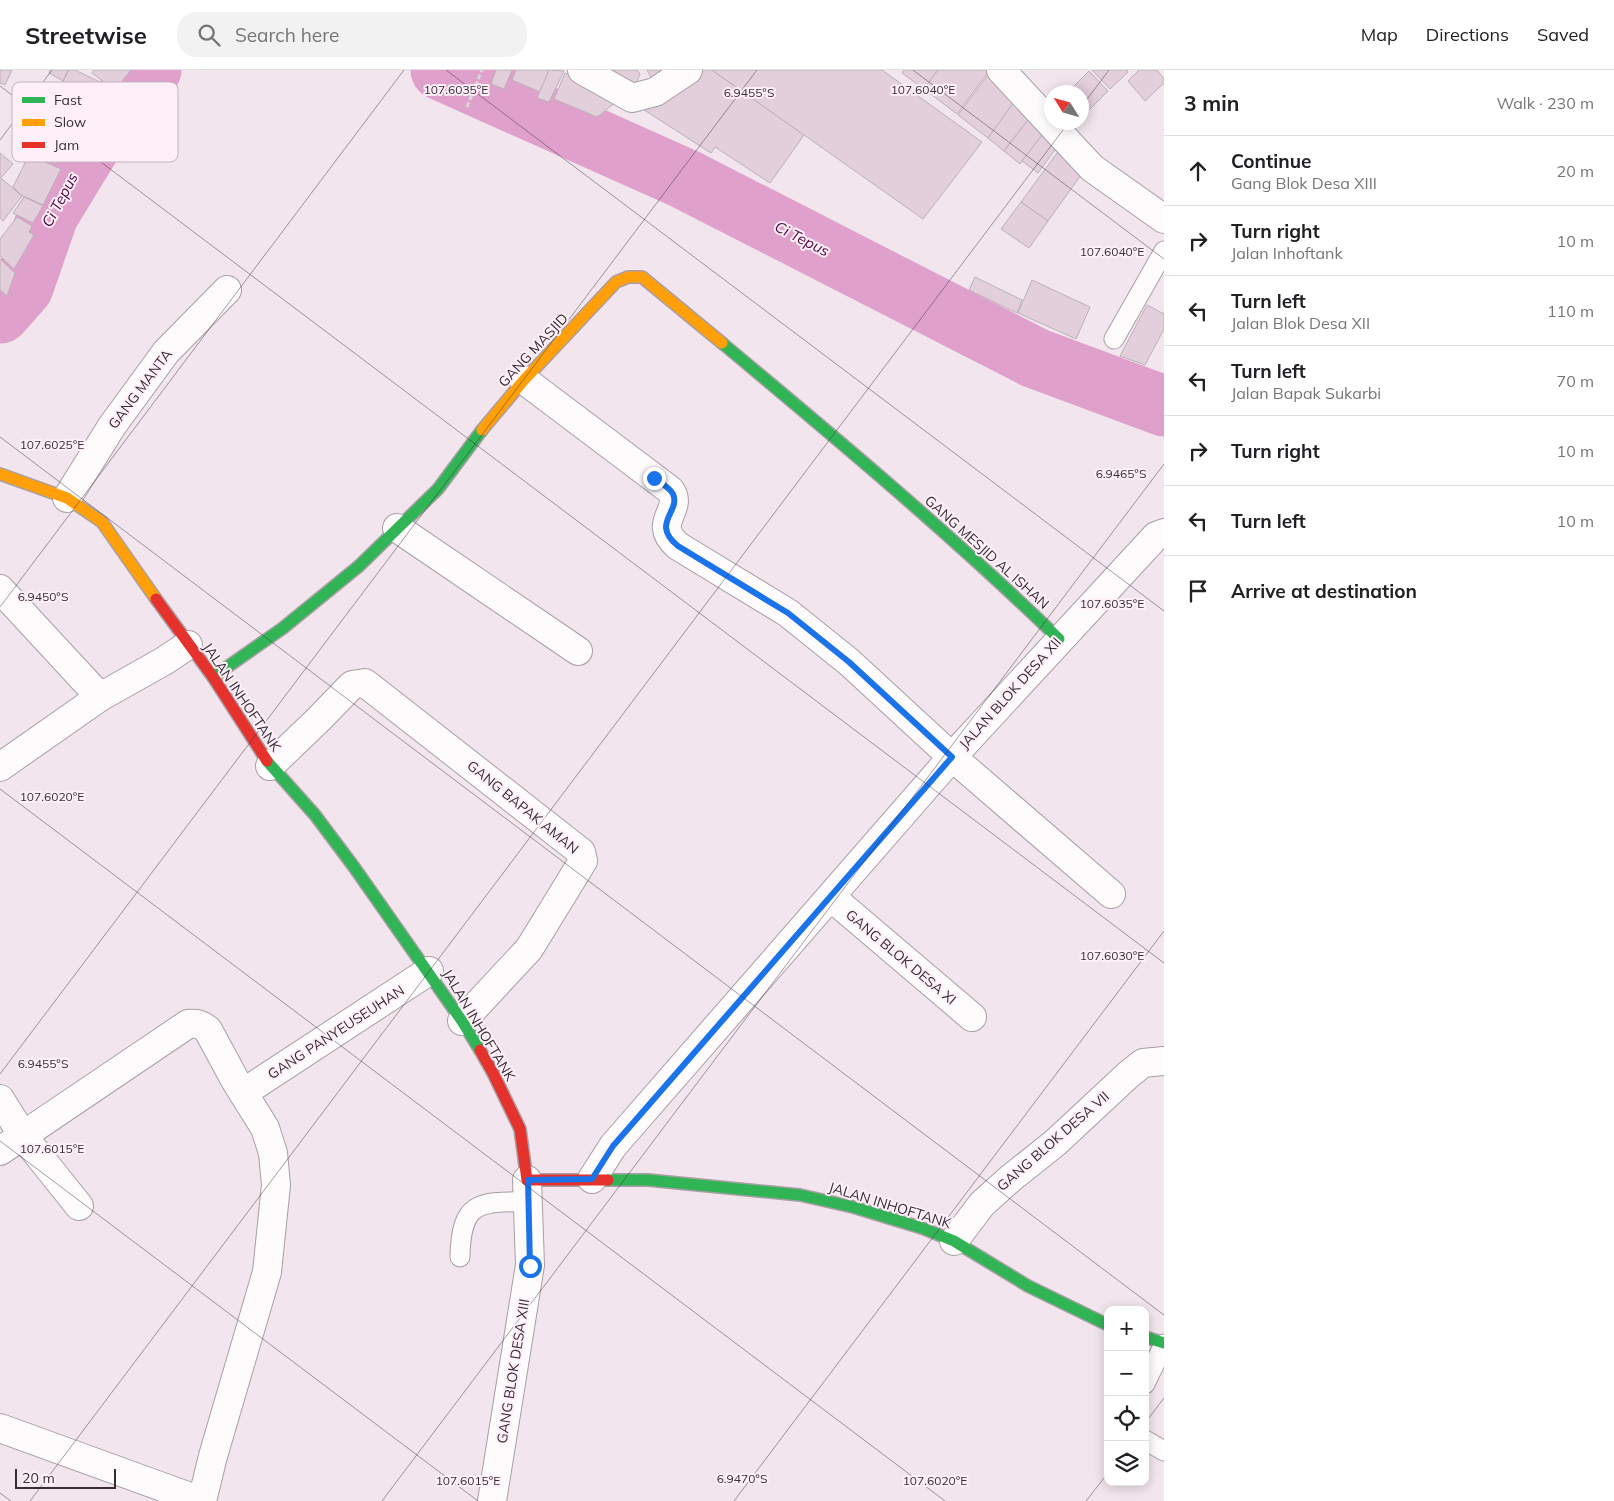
<!DOCTYPE html>
<meta charset="utf-8">
<style>
:root{--surface:#fff;--page:#f2f2f2;--text:#202124;--muted:#757577;--line:#e0e0e0}
body{margin:0;font-family:Mulish,sans-serif;background:var(--page);color:var(--text)}
.controls{position:absolute;right:15px;bottom:15px;display:grid;overflow:hidden;border-radius:10px;box-shadow:0 2px 12px #0003}
.controls button{width:45px;height:45px;display:grid;place-items:center;padding:0;border:0;border-bottom:1px solid var(--line);background:var(--surface);color:var(--text);font:25px sans-serif}
.compass{position:absolute;left:1044px;top:15px;width:45px;height:45px;border-radius:50%;background:var(--surface);box-shadow:0 2px 12px #0003;rotate:307deg}
.scale{position:absolute;left:15px;bottom:12px;width:101px;box-sizing:border-box;padding-left:5px;border:2px solid #372d33;border-top:0;font-size:14px;line-height:18px;white-space:nowrap;color:#372d33;-webkit-text-stroke:4px #ffeff9;paint-order:stroke}
.stop{position:absolute;width:15px;height:15px;margin:-11px;border:4px solid #1a73e8;border-radius:50%;background:#fff}
.stop.end{background:#1a73e8;border-color:#fff;box-shadow:0 1px 5px #0008}
.list{margin:0;padding:0;list-style:none}
h2{display:flex;justify-content:space-between;align-items:center;height:65px;margin:0;padding:0 20px;font-size:21px}
h2 small{font-size:16px;font-weight:400;color:var(--muted)}
.list li{display:grid;grid-template-columns:32px 1fr auto;gap:15px;align-items:center;box-sizing:border-box;height:70px;padding:0 20px;border-top:1px solid var(--line)}
.list b{display:block;font-size:19px;white-space:nowrap}
.list p{margin:0;font-size:16px;white-space:nowrap;color:var(--muted)}
.list em{font-size:16px;font-style:normal;color:var(--muted)}
.icon{flex:none;width:28px;height:28px;fill:none;stroke:currentColor;stroke-width:2;stroke-linecap:round;stroke-linejoin:round}
.map{position:relative;flex:none;width:1164px;height:1431px;overflow:hidden}
header{display:flex;align-items:center;gap:30px;box-sizing:border-box;height:70px;padding:0 25px;background:var(--surface);border-bottom:1px solid var(--line)}
header strong{font-size:24px}
nav{display:flex;gap:28px;margin-inline-start:auto;font-size:18px}
.search{width:350px;height:45px;background:var(--page);display:flex;align-items:center;gap:12px;box-sizing:border-box;padding:0 18px;border-radius:20px;color:var(--muted);font-size:19px}
main{display:flex}
aside{flex:1;background:var(--surface)}
.map>svg:first-child{display:block}
.lines{fill:none;stroke-linecap:round;stroke-linejoin:round}
.river{stroke:#dfa1cb;stroke-width:61}
.building{fill:#e3cedc;stroke:#bcb1b8}
.lane-casing{stroke:#a89fa4;stroke-width:21}
.street-casing{stroke:#a89fa4;stroke-width:30}
.fast-casing{stroke:#a89fa4;stroke-width:14}
.slow-casing{stroke:#a89fa4;stroke-width:14}
.jam-casing{stroke:#a89fa4;stroke-width:14}
.path{stroke:#d9d5d8;stroke-width:3;stroke-dasharray:5 2.5;stroke-linecap:butt}
.lane{stroke:#fdfbfc;stroke-width:19}
.street{stroke:#fdfbfc;stroke-width:28}
.fast{stroke:#30b455;stroke-width:11}
.slow{stroke:#ff9f0a;stroke-width:11}
.jam{stroke:#e5322d;stroke-width:11}
.route{stroke:#1a73e8;stroke-width:6}
.ticks{fill:none;stroke:#372d33;stroke-width:1;stroke-opacity:0.45}
.labels{text-anchor:middle;stroke-width:4;stroke-linejoin:round;paint-order:stroke}
.street-label{font-size:14px;fill:#372d33;stroke:#ffeff9}
.water-label{font-size:15px;font-style:italic;fill:#4f023e;stroke:#ffeff9}
.key{fill:#ffeff9;stroke:#c3b5be;stroke-width:1}
.key-label{font-size:14px;fill:#372d33}
.ticks-label{font-size:12px;text-anchor:middle;fill:#372d33;stroke:#ffeff9;stroke-width:4;stroke-linejoin:round;paint-order:stroke}
</style>
<header>
<strong>Streetwise</strong>
<div class="search"><svg class="icon" aria-label="search" viewBox="0 0 24 24"><circle cx="10" cy="10" r="6"/><path d="M15 15l6 6"/></svg>Search here</div>
<nav><a>Map</a><a>Directions</a><a>Saved</a></nav>
</header>
<main>
<div class="map">
<svg width="1164" height="1431" viewBox="0 0 1164 1431">
<rect width="100%" height="100%" fill="#f2e5ed"/>
<g class="lines">
<g class="river">
<path d="M441,0L685,109L1035,288L1164,336"/>
<path d="M0,243L23,217L48,145L104,53L151,0"/>
</g>
</g>
<g class="building">
<path d="M0,0H12L5,15L0,13Z"/>
<path d="M50,0H68L63,11L49,3Z"/>
<path d="M69,0H75L102,13L91,32L60,17Z"/>
<path d="M94,0H131L115,20L92,3Z"/>
<path d="M496,0H512L504,19L491,14Z"/>
<path d="M516,0H549L540,22L512,10Z"/>
<path d="M549,0L564,1L549,32L537,28Z"/>
<path d="M589,0H637L640,4L634,19Z"/>
<path d="M647,0H670L652,10Z"/>
<path d="M703,0H712L804,65L770,113L715,77L711,83L638,36Z"/>
<path d="M712,0H882L982,72L923,149Z"/>
<path d="M904,0H938L924,19L902,3Z"/>
<path d="M938,0H989V1L957,44L924,19Z"/>
<path d="M1092,0H1127L1128,2L1110,19Z"/>
<path d="M1139,0H1157L1164,9V13L1145,31L1128,11Z"/>
<path d="M1089,1L1108,21L1085,44L1082,41V22H1068Z"/>
<path d="M565,3L600,18L621,28L597,47L554,29Z"/>
<path d="M988,5L1014,32L988,68L958,45Z"/>
<path d="M1014,32L1031,46L1004,81L988,68Z"/>
<path d="M34,45L79,65L68,90L60,86L56,94L19,77Z"/>
<path d="M1031,46L1046,60L1020,94L1004,81Z"/>
<path d="M1042,65L1057,77L1038,103L1022,91Z"/>
<path d="M1060,79L1086,98L1048,151L1021,132Z"/>
<path d="M0,83L13,94L0,109Z"/>
<path d="M29,85L61,99L43,135L21,125L13,117Z"/>
<path d="M2,109L22,126L3,151L0,148V111Z"/>
<path d="M24,127L43,136L33,153L13,143Z"/>
<path d="M1021,132L1048,151L1029,178L1001,159Z"/>
<path d="M17,147L32,156L29,162L34,165L14,199L0,186V169Z"/>
<path d="M0,189L15,203L7,226L0,220Z"/>
<path d="M975,207L1022,230L1017,243L969,220Z"/>
<path d="M1032,210L1090,237L1076,269L1018,243Z"/>
<path d="M1147,235L1164,244V259L1145,295L1120,286Z"/>
</g>
<g class="lines">
<defs>
<g id="lane">
<path d="M1114,269L1164,181"/>
<path d="M460,1187C461,1132 478,1131 528,1132"/>
<path d="M1145,1314L1164,1274"/>
<path d="M1145,1370L1164,1381"/>
</g>
<g id="street">
<path d="M582,0L632,28L655,22L688,0"/>
<path d="M1001,0L1092,98L1164,149"/>
<path d="M524,310L670,420C685,440 650,452 678,476L788,543L849,592L952,687L1111,824"/>
<path d="M67,428L112,356L166,282L227,220"/>
<path d="M397,458L578,581"/>
<path d="M0,519L100,627"/>
<path d="M270,696L319,649L352,615L365,613L581,782L583,791L529,879L462,951"/>
<path d="M0,697L100,627L164,591L188,575"/>
<path d="M831,827L972,947"/>
<path d="M243,1023L429,901"/>
<path d="M0,1029L23,1066L79,1136"/>
<path d="M0,1081L188,954C197,953 201,954 208,960L235,1010L265,1058L273,1083L276,1115L267,1202L213,1386L202,1431"/>
<path d="M592,1109L613,1076L952,687L1156,466L1164,463"/>
<path d="M954,1171L982,1134L1011,1108L1055,1073L1128,1005L1143,993L1164,991"/>
<path d="M0,1358L201,1431"/>
<path d="M492,1431L530,1195L527,1110"/>
</g>
<g id="fast">
<path d="M722,273C837,369 952,465 1059,569"/>
<path d="M213,607L283,558L359,496L438,419L482,360"/>
<path d="M267,691L315,745L354,797L462,951L480,980"/>
<path d="M608,1110H648L800,1125L853,1137L922,1158L954,1171L1028,1216L1108,1255"/>
<path d="M1145,1267L1164,1273"/>
</g>
<g id="slow">
<path d="M482,360L524,310L616,212L628,207H642L722,273"/>
<path d="M0,404L67,428L102,452L156,529"/>
</g>
<g id="jam">
<path d="M156,529L213,607L267,691"/>
<path d="M480,980L493,1003L520,1059L527,1110H608"/>
</g>
</defs>
<use href="#lane" class="lane-casing"/>
<use href="#street" class="street-casing"/>
<use href="#fast" class="fast-casing"/>
<use href="#slow" class="slow-casing"/>
<use href="#jam" class="jam-casing"/>
<path class="path" d="M467,37L482,0"/>
<use href="#lane" class="lane"/>
<use href="#street" class="street"/>
<use href="#fast" class="fast"/>
<use href="#slow" class="slow"/>
<use href="#jam" class="jam"/>
</g>
<g class="lines">
<path class="route" d="M530,1196L528,1110L592,1109L613,1076L952,687L849,592L788,543L678,476C650,453 681,442 673,424C670,418 660,412 654,408"/>
</g>
<path class="ticks" d="M446,0L1164,541M913,0L1164,189M0,16L1164,893M1082,36L1109,0M0,70L52,0M0,367L1164,1245M0,537L404,0M0,719L945,1431M0,1004L757,0M0,1071L478,1431M1145,1353L1164,1328M0,1423L11,1431M30,1431L1069,52M382,1431L1164,394M734,1431L1164,861M1086,1431L1108,1403"/>
<g class="labels">
<g class="street-label">
<text transform="translate(533 280) rotate(-47)" y="5">GANG MASJID</text>
<text transform="translate(140 319) rotate(-53)" y="5">GANG MANTA</text>
<text transform="translate(987 482) rotate(42)" y="5">GANG MESJID AL ISHAN</text>
<text transform="translate(1010 623) rotate(-48)" y="5">JALAN BLOK DESA XII</text>
<text transform="translate(242 627) rotate(56)" y="5">JALAN INHOFTANK</text>
<text transform="translate(523 737) rotate(39)" y="5">GANG BAPAK AMAN</text>
<text transform="translate(901 887) rotate(40)" y="5">GANG BLOK DESA XI</text>
<text transform="translate(479 955) rotate(59)" y="5">JALAN INHOFTANK</text>
<text transform="translate(336 962) rotate(-33)" y="5">GANG PANYEUSEUHAN</text>
<text transform="translate(1053 1071) rotate(-41)" y="5">GANG BLOK DESA VII</text>
<text transform="translate(890 1135) rotate(17)" y="5">JALAN INHOFTANK</text>
<text transform="translate(513 1301) rotate(-81)" y="5">GANG BLOK DESA XIII</text>
</g>
<g class="water-label">
<text transform="translate(60 130) rotate(-62)" y="5">Ci Tepus</text>
<text transform="translate(802 169) rotate(27)" y="5">Ci Tepus</text>
</g>
</g>
<rect x="12" y="12" width="166" height="80" rx="8" class="key"/>
<rect x="22" y="27" width="23" height="6" fill="#30b455"/>
<rect x="22" y="49" width="23" height="7" fill="#ff9f0a"/>
<rect x="22" y="72" width="23" height="6" fill="#e5322d"/>
<g class="key-label">
<text x="54" y="35">Fast</text>
<text x="54" y="57">Slow</text>
<text x="54" y="80">Jam</text>
</g>
<g class="ticks-label">
<text x="456" y="24">107.6035°E</text>
<text x="923" y="24">107.6040°E</text>
<text x="749" y="27">6.9455°S</text>
<text x="1112" y="186">107.6040°E</text>
<text x="52" y="379">107.6025°E</text>
<text x="1121" y="408">6.9465°S</text>
<text x="43" y="531">6.9450°S</text>
<text x="1112" y="538">107.6035°E</text>
<text x="52" y="731">107.6020°E</text>
<text x="1112" y="890">107.6030°E</text>
<text x="43" y="998">6.9455°S</text>
<text x="52" y="1083">107.6015°E</text>
<text x="742" y="1413">6.9470°S</text>
<text x="468" y="1415">107.6015°E</text>
<text x="935" y="1415">107.6020°E</text>
</g>
</svg>
<div class="controls">
<button>+</button>
<button>−</button>
<button><svg class="icon" aria-label="locate" viewBox="0 0 24 24"><circle cx="12" cy="12" r="6"/><path d="M12 2v4M12 18v4M2 12h4M18 12h4"/></svg></button>
<button><svg class="icon" aria-label="layers" viewBox="0 0 24 24"><path d="M12 4l9 5-9 5-9-5zM3 14l9 5 9-5"/></svg></button>
</div>
<svg class="compass" viewBox="-18 -18 36 36"><path d="M0-13l5 13h-10z" fill="#e53935"/><path d="M0 13l5-13h-10z" fill="#757577"/></svg>
<div class="scale">20 m</div>
<div class="stop" style="left:530px;top:1196px"></div>
<div class="stop end" style="left:654px;top:408px"></div>
</div>
<aside>
<h2>3 min<small>Walk · 230 m</small></h2>
<ul class="list">
<li><svg class="icon" aria-label="ahead" viewBox="0 0 24 24"><path d="M12 20V5M6 11l6-6 6 6"/></svg><div><b>Continue</b><p>Gang Blok Desa XIII</p></div><em>20 m</em></li>
<li><svg class="icon" aria-label="right" viewBox="0 0 24 24"><path d="M7 20v-9h11M14 6l5 5-5 5"/></svg><div><b>Turn right</b><p>Jalan Inhoftank</p></div><em>10 m</em></li>
<li><svg class="icon" aria-label="left" viewBox="0 0 24 24"><path d="M17 20v-9H6M10 6l-5 5 5 5"/></svg><div><b>Turn left</b><p>Jalan Blok Desa XII</p></div><em>110 m</em></li>
<li><svg class="icon" aria-label="left" viewBox="0 0 24 24"><path d="M17 20v-9H6M10 6l-5 5 5 5"/></svg><div><b>Turn left</b><p>Jalan Bapak Sukarbi</p></div><em>70 m</em></li>
<li><svg class="icon" aria-label="right" viewBox="0 0 24 24"><path d="M7 20v-9h11M14 6l5 5-5 5"/></svg><div><b>Turn right</b></div><em>10 m</em></li>
<li><svg class="icon" aria-label="left" viewBox="0 0 24 24"><path d="M17 20v-9H6M10 6l-5 5 5 5"/></svg><div><b>Turn left</b></div><em>10 m</em></li>
<li><svg class="icon" aria-label="arrive" viewBox="0 0 24 24"><path d="M6 21V4h12l-3 4 3 4H6"/></svg><div><b>Arrive at destination</b></div></li>
</ul>
</aside>
</main>
